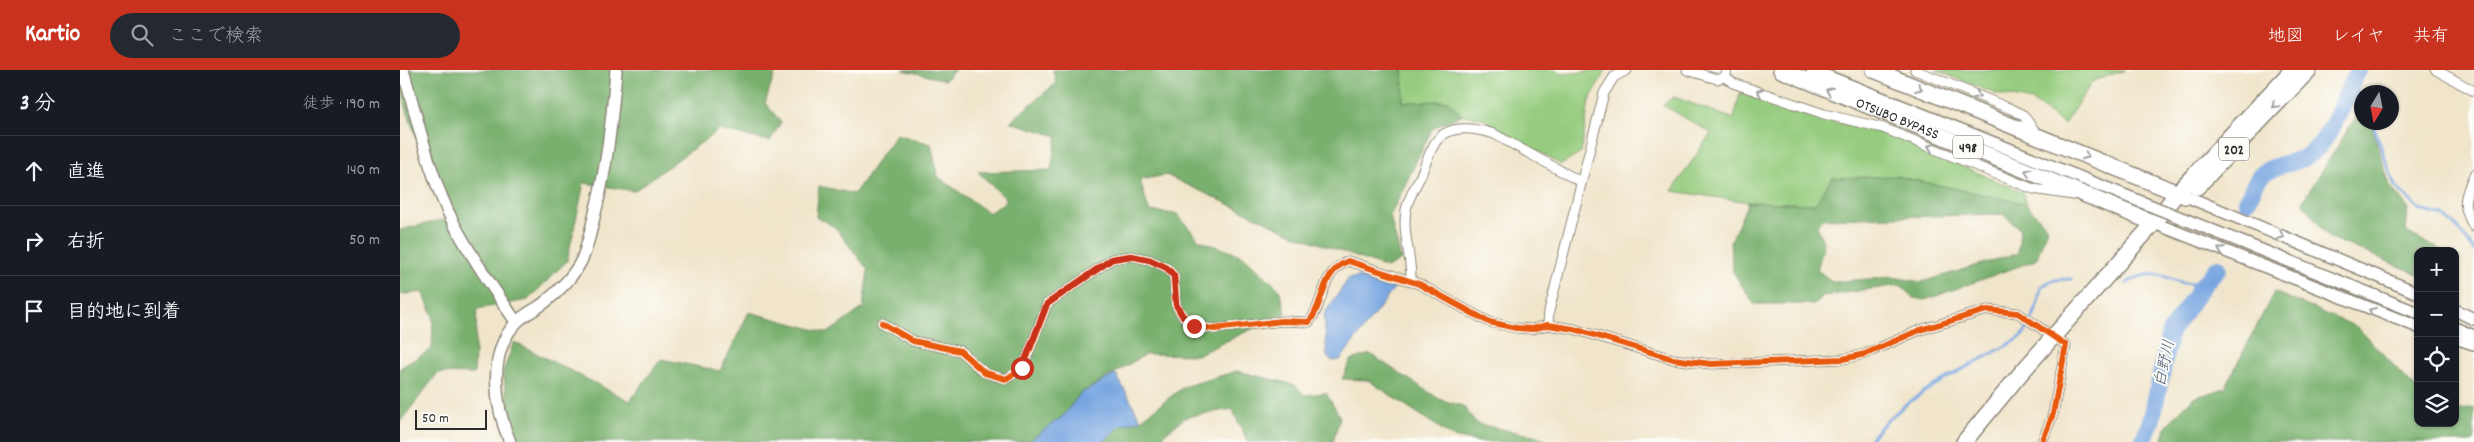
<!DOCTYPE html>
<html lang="ja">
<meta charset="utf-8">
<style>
:root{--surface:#171b24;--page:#242831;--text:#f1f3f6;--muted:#9ea1a6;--line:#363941;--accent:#c8321e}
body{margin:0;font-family:Dekko,"Klee One",sans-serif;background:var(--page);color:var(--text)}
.controls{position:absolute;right:15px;bottom:15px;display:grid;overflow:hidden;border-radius:10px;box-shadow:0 1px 4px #0004}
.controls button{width:45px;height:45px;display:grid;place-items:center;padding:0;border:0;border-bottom:1px solid var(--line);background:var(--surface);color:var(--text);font:25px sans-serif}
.compass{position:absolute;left:1954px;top:15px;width:45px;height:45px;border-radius:50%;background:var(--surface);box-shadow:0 1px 4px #0004;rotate:190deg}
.scale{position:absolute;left:15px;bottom:12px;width:72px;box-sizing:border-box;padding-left:5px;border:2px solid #2b2b2b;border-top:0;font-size:14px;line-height:18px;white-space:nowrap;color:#2b2b2b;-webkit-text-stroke:4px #fdfcf7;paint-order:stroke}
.stop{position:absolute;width:15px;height:15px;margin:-11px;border:4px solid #c8321e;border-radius:50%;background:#fff}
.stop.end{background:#c8321e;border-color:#fff;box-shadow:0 1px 5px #0008}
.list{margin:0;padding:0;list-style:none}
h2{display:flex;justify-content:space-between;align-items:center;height:65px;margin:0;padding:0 20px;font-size:21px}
h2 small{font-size:16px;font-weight:400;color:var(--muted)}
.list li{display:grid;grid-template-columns:32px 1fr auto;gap:15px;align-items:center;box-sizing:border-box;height:70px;padding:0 20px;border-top:1px solid var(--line)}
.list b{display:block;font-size:19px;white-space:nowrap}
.list em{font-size:16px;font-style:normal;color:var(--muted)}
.icon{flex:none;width:28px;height:28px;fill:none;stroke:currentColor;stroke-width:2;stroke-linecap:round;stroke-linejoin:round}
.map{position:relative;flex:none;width:2074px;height:372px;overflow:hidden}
header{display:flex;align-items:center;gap:30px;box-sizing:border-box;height:70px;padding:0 25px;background:var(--accent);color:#fff}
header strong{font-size:24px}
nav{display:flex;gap:28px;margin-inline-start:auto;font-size:18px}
.search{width:350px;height:45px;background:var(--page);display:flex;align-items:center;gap:12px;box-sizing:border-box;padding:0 18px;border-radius:28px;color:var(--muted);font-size:19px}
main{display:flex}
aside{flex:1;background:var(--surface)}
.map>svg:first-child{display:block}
.green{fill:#95cc7e;stroke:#607c54}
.forest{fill:#78b06d;stroke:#526e4c;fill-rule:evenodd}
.water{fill:#78a6e1;stroke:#526886}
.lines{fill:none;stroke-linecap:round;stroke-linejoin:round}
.stream{stroke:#78a6e1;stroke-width:3}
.river{stroke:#78a6e1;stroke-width:18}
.minor-casing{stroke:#8e887a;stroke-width:11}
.tertiary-casing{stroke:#8e887a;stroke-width:14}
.trunk-casing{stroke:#8e887a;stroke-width:18}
.minor{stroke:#fff;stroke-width:9}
.tertiary{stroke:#fff;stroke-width:11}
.trunk{stroke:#fff;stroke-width:15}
.tertiary-bridge-casing{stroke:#8e887a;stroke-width:14;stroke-linecap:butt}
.tertiary-bridge{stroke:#fff;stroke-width:11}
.cycleway-casing{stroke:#fdfcf7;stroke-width:9}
.cycleway{stroke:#e8590c;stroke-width:6}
.oneway{stroke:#a0a0a0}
.route{stroke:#c8321e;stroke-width:6}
.labels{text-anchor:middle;stroke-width:4;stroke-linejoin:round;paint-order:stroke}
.shield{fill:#fdfcf7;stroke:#6a6a68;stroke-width:1}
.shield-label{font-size:14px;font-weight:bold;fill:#2b2b2b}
.street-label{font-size:15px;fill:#2b2b2b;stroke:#fdfcf7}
.water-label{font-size:16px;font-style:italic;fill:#4a5c74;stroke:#fdfcf7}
</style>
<header>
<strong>Kartio</strong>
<div class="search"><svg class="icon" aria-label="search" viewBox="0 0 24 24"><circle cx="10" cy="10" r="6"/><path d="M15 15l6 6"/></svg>ここで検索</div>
<nav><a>地図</a><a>レイヤ</a><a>共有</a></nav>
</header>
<main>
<aside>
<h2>3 分<small>徒歩 · 190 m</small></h2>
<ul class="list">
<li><svg class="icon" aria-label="ahead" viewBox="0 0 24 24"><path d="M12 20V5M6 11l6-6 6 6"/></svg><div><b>直進</b></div><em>140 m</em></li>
<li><svg class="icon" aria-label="right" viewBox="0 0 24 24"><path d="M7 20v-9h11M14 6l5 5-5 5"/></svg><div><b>右折</b></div><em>50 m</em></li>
<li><svg class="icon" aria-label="arrive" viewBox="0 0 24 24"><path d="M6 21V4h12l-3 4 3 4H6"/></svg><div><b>目的地に到着</b></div></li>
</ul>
</aside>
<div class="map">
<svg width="2074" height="372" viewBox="0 0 2074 372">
<rect width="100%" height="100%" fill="#fdfcf7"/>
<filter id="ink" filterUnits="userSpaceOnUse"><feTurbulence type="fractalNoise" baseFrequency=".02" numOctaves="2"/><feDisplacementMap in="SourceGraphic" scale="10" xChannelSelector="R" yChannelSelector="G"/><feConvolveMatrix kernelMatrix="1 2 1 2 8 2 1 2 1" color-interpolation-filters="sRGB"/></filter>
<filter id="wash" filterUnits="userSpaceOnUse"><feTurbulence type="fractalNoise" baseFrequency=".0096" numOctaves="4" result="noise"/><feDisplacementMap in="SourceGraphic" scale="20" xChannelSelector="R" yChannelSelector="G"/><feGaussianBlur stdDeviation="1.12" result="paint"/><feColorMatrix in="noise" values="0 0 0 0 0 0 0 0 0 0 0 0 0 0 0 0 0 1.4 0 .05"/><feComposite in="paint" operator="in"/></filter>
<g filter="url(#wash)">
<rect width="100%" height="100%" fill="#f0e5ca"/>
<g class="green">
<path d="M1003,0H1156L1164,4L1206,0L1189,31L1181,83L1161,95L1082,48L1061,45L1049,31L1003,32Z"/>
<path d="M1535,0H1725L1693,11L1664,54L1632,31L1596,24Z"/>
<path d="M1340,23L1425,50L1486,64L1623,122L1626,134L1496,106L1415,134L1348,132L1272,121L1311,63L1263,35L1274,27L1334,49Z"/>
</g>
<g class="forest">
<path d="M0,0H376L365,33L381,52L370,71L319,60L234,121L184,113L167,191L128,230L77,239L74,304L38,303L0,352V298L32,279L33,246L23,222L0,225V160L55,147C35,105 0,46 0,0Z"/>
<path d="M503,0H555L545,10Z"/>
<path d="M653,0H1003V32L1049,31L1061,45L1032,59L990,146L1001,190L987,198L893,164L766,105L740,110L749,141L777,144L799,170L843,186L879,219L886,243L797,285L746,284L680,324L663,346L628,372H114L103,302L114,272L230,331L261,289L320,301L349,242L428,263L463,238L468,200L435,157L416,147L419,116L454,124L496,64L531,74L538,107L589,143L607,130L578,102L651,100L657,66L610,52L656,13Z"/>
<path d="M1958,44L1961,46L1962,52L1971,53L1990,116L2008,138L2006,162L2043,181H2018V204L1928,167L1902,132Z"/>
<path d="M1496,106L1626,134L1648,158L1636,190L1525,230L1513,228L1500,215L1423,226L1415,234H1354L1333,202L1330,173L1348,132L1415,134L1432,108ZM1603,144L1620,159L1618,183L1522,212L1492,207L1433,212L1417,200L1424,175L1417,156L1422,149Z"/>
<path d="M1874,222L1957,257L2018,321V353H2055V341L2074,338V372H1762L1767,355L1793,328L1825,318Z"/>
<path d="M970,284L1041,330L1063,336L1077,354L1140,367L1147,372H1079L1053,367L968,310L942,309L951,290Z"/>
<path d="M837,301L895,315L904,325L926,323L940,347L933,372H848L832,339L786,347L763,365L766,372H704L720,355L741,350L783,317Z"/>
</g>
<g class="water">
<path d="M965,207L996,216L940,290L933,291L927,287L924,244L949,208Z"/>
<path d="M716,304L741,350L720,355L704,372H628L663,346L680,324Z"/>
</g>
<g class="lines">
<g class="stream">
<path d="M1951,13L1962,30"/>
<path d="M1972,52L1995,116L2020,140L2044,146L2057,157L2074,180"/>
<path d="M1727,213C1733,210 1739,206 1746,205C1768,201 1779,220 1805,212"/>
<path d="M1468,372C1505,323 1568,298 1620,268C1634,253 1637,237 1641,217L1652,210L1672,209"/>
</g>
<g class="river">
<path d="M1847,131C1852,122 1856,108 1865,102C1879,92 1901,94 1914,81C1936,60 1944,26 1958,0"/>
<path d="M1743,372L1752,348L1770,262L1805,212L1818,198"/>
</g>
</g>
</g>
<g filter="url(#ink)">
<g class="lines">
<defs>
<g id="minor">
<path d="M1287,0L1317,9L1325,7"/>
<path d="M1327,0L1325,7L1333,13L1424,44L1483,58L1633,119L1673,125"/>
<path d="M1515,0L1611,39L1623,45L1637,64"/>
<path d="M2036,0L2074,21"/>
<path d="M2074,105C2064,127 2061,136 2074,157"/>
<path d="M1011,212C1012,188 1002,164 1006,140C1008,128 1016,116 1021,105C1025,95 1029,83 1035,73C1048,53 1075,58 1094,64L1181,112"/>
<path d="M482,253L513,271L560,281L585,303L606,309L623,298L647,234L712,189L731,186L750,190L767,198L774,206L776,235L782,245L793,256L814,259L882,251L909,252C924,236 920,202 948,191L1019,214L1089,252L1116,258L1132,259L1148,255L1174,259L1273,289L1311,294L1443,289L1465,284L1520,260L1587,240L1618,243L1666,275L1653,344L1642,372"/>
<path d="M1148,255L1149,241L1204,23L1214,7L1227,0"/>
</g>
<g id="tertiary">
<path d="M3,0C18,50 29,105 53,152C71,187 94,219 116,252"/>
<path d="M1412,0L1714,121"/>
<path d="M1788,127L2018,223"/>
<path d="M1754,153L2018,257"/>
<path d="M1819,163L2018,243"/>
<path d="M2055,240L2074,249"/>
<path d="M2055,258L2074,266"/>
<path d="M2055,268L2074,274"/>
<path d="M110,372C95,337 87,283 116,253C123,245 135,240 144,233C158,222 176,204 183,187C188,174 191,160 194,147C207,98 212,50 216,0"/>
</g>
<g id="trunk">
<path id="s1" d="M1381,0L1754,153"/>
<path d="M1474,0L1785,126"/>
<path d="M1797,117L1909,0"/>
<path d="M1564,372L1621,303L1754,153L1777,123L1892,0"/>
</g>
</defs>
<use href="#minor" class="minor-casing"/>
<use href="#tertiary" class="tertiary-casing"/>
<use href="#trunk" class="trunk-casing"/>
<use href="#minor" class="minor"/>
<use href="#tertiary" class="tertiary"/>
<use href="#trunk" class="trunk"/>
<defs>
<path id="tertiary-bridge" d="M1714,121L1819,163"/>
</defs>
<use href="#tertiary-bridge" class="tertiary-bridge-casing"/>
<use href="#tertiary-bridge" class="tertiary-bridge"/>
<defs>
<path id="cycleway" d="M482,253L513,271L560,281L585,303L606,309L623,298L647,234L712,189L731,186L750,190L767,198L774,206L776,235L782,245L793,256L814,259L882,251L909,252C924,236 920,202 948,191L1019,214L1089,252L1116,258L1132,259L1148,255L1174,259L1273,289L1311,294L1443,289L1465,284L1520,260L1587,240L1618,243L1666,275L1653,344L1642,372"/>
</defs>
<use href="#cycleway" class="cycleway-casing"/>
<use href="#cycleway" class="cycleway"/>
</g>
<defs><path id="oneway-chevron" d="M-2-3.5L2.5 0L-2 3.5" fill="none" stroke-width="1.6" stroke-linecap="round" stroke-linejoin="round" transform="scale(1.25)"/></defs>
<g class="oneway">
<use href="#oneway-chevron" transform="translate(1519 18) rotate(22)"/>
<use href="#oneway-chevron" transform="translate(1429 21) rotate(-158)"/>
<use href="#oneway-chevron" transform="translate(1360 22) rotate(-161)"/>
<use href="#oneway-chevron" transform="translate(1577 25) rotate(22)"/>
<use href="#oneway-chevron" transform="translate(1875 35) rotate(134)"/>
<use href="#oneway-chevron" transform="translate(1531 77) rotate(-158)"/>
<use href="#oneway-chevron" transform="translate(1686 86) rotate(22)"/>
<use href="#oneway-chevron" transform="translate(1628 102) rotate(-158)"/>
<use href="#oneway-chevron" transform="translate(1881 166) rotate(23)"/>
<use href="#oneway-chevron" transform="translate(1821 180) rotate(-158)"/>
<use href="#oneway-chevron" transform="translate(1972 241) rotate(-158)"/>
</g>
</g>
<g class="lines" filter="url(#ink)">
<path class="route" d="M622,298L647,234L712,189L731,186L750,190L767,198L774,206L776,234L782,245L794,256"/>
</g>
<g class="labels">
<g class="shield">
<rect x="1553" y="65.5" width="30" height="23" rx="4"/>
<rect x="1819" y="67.5" width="30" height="23" rx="4"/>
</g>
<g class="shield-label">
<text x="1568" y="82">498</text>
<text x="1834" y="84">202</text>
</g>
<g class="street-label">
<text dy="5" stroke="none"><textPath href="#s1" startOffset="126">OTSUBO BYPASS</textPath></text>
</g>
<g class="water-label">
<text transform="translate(1763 293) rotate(-78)" y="6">白野川</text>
</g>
</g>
</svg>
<div class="controls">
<button>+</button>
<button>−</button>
<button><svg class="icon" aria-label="locate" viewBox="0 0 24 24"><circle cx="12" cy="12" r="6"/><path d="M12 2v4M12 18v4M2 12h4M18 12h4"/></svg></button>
<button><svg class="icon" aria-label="layers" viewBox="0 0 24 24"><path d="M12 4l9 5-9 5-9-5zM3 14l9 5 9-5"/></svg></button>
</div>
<svg class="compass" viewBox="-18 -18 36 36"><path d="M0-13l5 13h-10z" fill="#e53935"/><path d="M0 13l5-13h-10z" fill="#9ea1a6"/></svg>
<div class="scale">50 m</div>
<div class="stop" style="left:622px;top:298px"></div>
<div class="stop end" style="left:794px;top:256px"></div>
</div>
</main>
